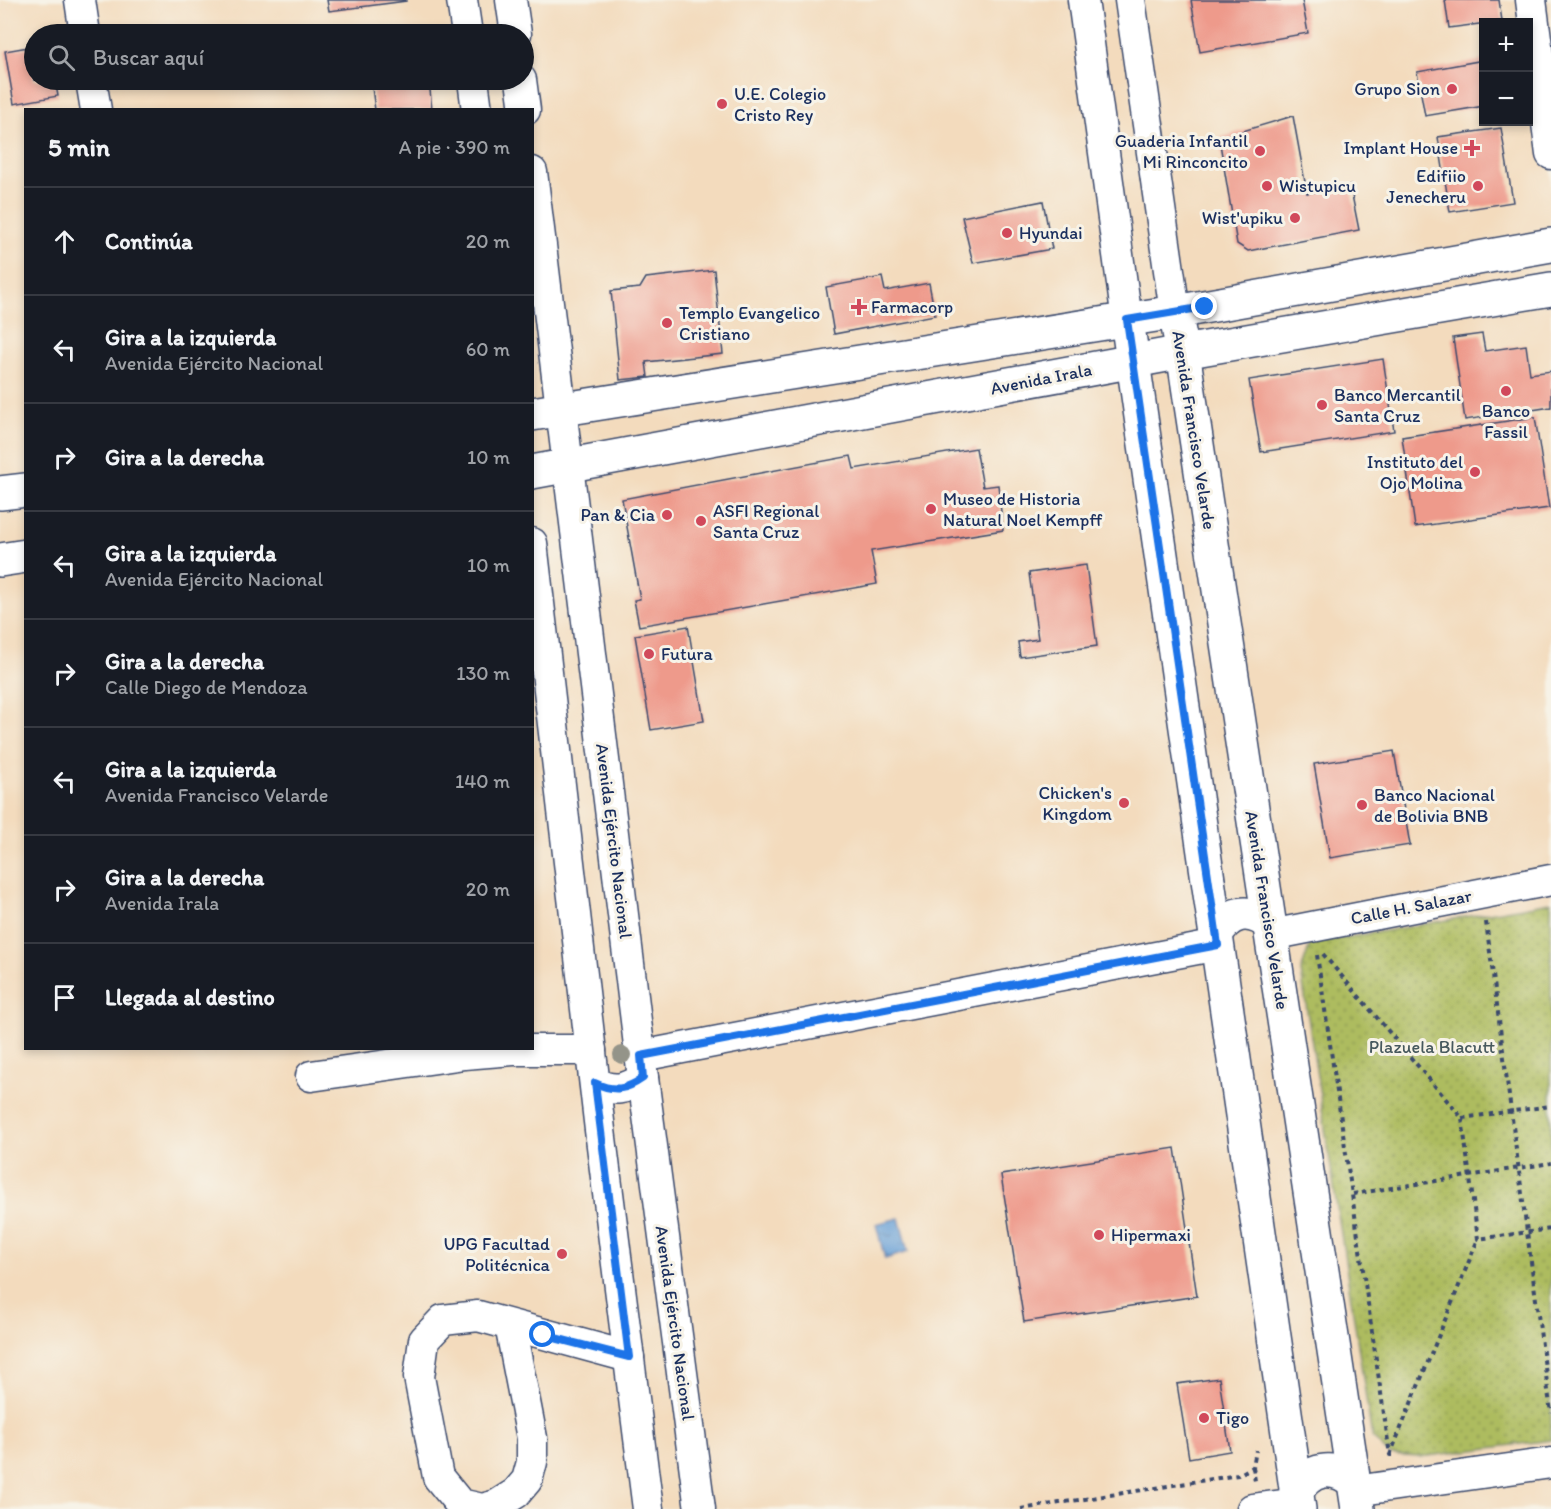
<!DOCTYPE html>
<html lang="es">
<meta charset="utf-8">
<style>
:root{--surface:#171b24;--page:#242831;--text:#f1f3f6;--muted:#9ea1a6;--line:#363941}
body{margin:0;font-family:Itim,sans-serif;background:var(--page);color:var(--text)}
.controls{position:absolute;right:18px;top:18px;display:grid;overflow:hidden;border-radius:0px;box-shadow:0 3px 9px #0003}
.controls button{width:54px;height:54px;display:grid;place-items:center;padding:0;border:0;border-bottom:2px solid var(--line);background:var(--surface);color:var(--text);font:30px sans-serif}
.stop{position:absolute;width:18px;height:18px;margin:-14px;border:4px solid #1a73e8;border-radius:50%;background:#fff}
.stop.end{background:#1a73e8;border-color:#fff;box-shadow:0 2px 6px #0008}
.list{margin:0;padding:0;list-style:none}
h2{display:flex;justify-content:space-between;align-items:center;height:78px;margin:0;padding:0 24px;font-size:26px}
h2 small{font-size:20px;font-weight:400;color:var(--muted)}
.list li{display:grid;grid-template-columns:39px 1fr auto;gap:18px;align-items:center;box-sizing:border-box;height:108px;padding:0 24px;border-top:2px solid var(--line)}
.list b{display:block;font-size:22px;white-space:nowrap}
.list p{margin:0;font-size:20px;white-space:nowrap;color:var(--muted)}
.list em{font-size:20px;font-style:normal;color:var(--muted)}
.icon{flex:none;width:33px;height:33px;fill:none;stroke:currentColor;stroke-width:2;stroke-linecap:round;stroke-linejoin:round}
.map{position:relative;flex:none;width:1551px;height:1509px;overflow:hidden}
.search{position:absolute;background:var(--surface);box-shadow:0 3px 9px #0003;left:24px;top:24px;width:510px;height:66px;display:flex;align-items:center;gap:15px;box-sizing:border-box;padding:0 21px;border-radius:33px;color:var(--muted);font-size:22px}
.panel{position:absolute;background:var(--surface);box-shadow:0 3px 9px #0003;left:24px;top:108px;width:510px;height:942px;border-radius:0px}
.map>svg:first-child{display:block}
.park{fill:url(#park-dots);stroke:#64765e;stroke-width:1.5}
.water{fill:url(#water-ripples);stroke:#42689a;stroke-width:1.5}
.building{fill:#ee9a8b}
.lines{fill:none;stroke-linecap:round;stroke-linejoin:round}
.minor-casing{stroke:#3b496c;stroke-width:33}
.major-casing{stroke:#3b496c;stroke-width:36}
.path{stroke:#3b496c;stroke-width:4;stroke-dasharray:4.5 4.5;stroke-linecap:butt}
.minor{stroke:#fff;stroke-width:30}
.major{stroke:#fff;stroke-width:33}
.tree{fill:#949489}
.route{stroke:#1a73e8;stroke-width:8}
.poi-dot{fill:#d1495b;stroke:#f7f3e8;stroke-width:2}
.labels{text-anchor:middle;stroke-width:6;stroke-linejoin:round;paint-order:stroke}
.poi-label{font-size:18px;fill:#1b2f5e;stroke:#f7f3e8;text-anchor:start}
.street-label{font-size:18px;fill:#1b2f5e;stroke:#f7f3e8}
.park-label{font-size:18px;fill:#47595e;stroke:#f7f3e8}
</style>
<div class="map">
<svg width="1551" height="1509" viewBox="0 0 1551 1509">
<defs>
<pattern id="park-dots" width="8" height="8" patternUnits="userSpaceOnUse" patternTransform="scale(1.5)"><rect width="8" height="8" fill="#adbc5f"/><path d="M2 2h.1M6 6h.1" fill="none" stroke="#8c9952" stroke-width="1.8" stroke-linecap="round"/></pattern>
<pattern id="water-ripples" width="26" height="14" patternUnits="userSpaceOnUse" patternTransform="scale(1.5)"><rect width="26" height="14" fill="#69a0d7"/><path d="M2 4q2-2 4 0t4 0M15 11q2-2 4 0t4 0" fill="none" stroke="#5683b2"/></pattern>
</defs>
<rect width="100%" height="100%" fill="#f7f3e8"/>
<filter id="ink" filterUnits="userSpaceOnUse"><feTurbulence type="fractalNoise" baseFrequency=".0167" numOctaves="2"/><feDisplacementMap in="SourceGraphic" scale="12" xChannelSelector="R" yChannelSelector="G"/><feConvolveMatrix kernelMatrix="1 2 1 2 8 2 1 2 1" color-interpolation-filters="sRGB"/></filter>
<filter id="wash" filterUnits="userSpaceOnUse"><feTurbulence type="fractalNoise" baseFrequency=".008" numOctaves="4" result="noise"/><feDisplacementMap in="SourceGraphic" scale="24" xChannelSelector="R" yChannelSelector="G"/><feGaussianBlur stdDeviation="1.35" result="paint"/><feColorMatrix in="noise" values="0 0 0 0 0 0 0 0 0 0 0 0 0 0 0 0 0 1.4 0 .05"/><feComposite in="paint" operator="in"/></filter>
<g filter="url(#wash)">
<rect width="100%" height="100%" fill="#f3dbbd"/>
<path class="park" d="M1551,902V1440L1420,1457L1390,1455L1372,1437L1301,971L1310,944Z"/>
<path class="water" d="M899,1218L908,1252L885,1259L876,1224Z"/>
<g id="blocks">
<g class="building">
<path d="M327,0H406V1L329,11Z"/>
<path d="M1191,0H1302L1308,33L1200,52Z"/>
<path d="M1445,0H1499L1502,21L1449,28Z"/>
<path d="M34,46V80H55L58,96L14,104L5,51Z"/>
<path d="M1484,60V106L1425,116L1417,72Z"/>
<path d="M371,80H429L432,110H375Z"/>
<path d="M1293,116L1307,193L1350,185L1359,230L1248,251L1237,244L1219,138Z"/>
<path d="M1501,128L1513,202L1450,212L1438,137Z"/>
<path d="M1043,201L1052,249L973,263L962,217Z"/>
<path d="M714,270L723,354L646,362L648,377L620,380L611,291L640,288L646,278Z"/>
<path d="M882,277L885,291L929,283L935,315L834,334L826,287Z"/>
<path d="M1482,334L1485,351L1526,345L1530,374L1551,371V407L1465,420L1453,338Z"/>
<path d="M1383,359L1394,431L1261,452L1249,380Z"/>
<path d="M1535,417L1549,508L1415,527L1402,437Z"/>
<path d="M976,448L983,487L998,485L1003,530L871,551L877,584L639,626L634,600L640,599L622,499L851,456L854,469Z"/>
<path d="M1086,565L1097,646L1020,657L1018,642L1038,639L1029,573Z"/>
<path d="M688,626L704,721L651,730L635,635Z"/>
<path d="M1394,751L1410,845L1330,858L1314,764Z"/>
<path d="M1175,1148L1197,1296L1024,1322L1001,1175Z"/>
<path d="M1219,1378L1230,1451L1189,1458L1177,1384Z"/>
</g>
</g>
</g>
<g filter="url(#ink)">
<use href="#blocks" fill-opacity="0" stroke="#3b496c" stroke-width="1.5"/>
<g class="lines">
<defs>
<g id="minor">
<path d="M80,0L85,34"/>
<path d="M462,0L467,34"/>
<path d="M511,0L516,34"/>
<path d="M1083,0L1127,320"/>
<path d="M1130,0L1175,312"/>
<path d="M1531,0L1551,154"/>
<path d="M91,80L96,110"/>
<path d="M473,80L477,110"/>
<path d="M521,80L525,110"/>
<path d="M532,172L643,1078L700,1509"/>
<path d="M532,543L600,1130L648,1509"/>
<path d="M1271,935L1551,880"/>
<path d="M641,1056L1218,945"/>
<path d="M311,1076L464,1054L513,1050H591"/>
<path d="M595,1083C613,1092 626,1090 643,1078"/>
<path d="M510,1325L532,1438V1462L527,1480L516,1493L497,1505L482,1509L460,1504L438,1477L419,1377L424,1340L443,1320L478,1316L629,1357"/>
<path d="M1355,1491L1551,1463"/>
<path d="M1252,1509L1298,1503"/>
</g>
<g id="major">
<path d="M1175,312L1183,352L1358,1509"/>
<path d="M1127,320L1299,1509"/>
<path d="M532,414L1175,312L1551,245"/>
<path d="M532,472L1183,352L1551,289"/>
<path d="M0,493L26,490"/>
<path d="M0,560L26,556"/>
<path d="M1216,935C1229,911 1249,908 1270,924"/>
<path d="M1296,1492C1310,1468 1333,1464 1354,1482"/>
</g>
</defs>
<use href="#minor" class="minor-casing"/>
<use href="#major" class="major-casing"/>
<g class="path">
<path d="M1486,922L1551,1413"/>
<path d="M1323,954L1462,1118L1478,1239L1551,1229"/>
<path d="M1317,955L1390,1455H1393"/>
<path d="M1462,1118L1551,1106"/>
<path d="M1353,1194L1551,1163"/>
<path d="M1390,1455L1478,1239"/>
<path d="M1253,1467L1255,1481"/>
<path d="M1021,1509L1238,1475L1253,1467L1256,1450"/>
</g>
<use href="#minor" class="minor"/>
<use href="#major" class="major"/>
</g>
<circle class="tree" cx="622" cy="1055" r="9"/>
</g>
<g class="lines" filter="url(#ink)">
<path class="route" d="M543,1335L629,1357L595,1083C614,1092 626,1090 643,1078L641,1056L1218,945L1127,320L1205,307"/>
</g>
<g class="poi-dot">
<circle cx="1452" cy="89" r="6"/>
<circle cx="722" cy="104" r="6"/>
<path d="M1469 139h6v6h6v6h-6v6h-6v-6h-6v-6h6z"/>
<circle cx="1260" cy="151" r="6"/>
<circle cx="1267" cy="186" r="6"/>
<circle cx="1478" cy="186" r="6"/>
<circle cx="1295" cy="218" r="6"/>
<circle cx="1007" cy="233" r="6"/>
<path d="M856 298h6v6h6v6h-6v6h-6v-6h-6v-6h6z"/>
<circle cx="667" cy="323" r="6"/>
<circle cx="1506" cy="391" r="6"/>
<circle cx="1322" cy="405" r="6"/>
<circle cx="1475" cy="472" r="6"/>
<circle cx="931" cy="509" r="6"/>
<circle cx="667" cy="515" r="6"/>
<circle cx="701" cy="521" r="6"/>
<circle cx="649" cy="654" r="6"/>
<circle cx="1124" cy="803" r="6"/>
<circle cx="1362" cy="805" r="6"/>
<circle cx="1099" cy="1235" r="6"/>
<circle cx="562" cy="1254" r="6"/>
<circle cx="1204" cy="1418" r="6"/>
</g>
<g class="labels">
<g class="poi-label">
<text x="1440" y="95" text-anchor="end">Grupo Sion</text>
<text x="734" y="100">U.E. Colegio<tspan x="734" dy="21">Cristo Rey</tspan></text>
<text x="1248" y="147" text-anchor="end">Guaderia Infantil<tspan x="1248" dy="21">Mi Rinconcito</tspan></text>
<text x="1458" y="154" text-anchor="end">Implant House</text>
<text x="1466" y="182" text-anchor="end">Edifiio<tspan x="1466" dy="21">Jenecheru</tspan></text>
<text x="1279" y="192">Wistupicu</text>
<text x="1283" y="224" text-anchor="end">Wist'upiku</text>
<text x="1019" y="239">Hyundai</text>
<text x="871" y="313">Farmacorp</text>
<text x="679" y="319">Templo Evangelico<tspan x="679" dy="21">Cristiano</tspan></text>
<text x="1334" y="401">Banco Mercantil<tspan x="1334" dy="21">Santa Cruz</tspan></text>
<text x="1506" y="417" text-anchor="middle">Banco<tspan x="1506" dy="21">Fassil</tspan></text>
<text x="1463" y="468" text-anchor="end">Instituto del<tspan x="1463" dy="21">Ojo Molina</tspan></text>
<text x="943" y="505">Museo de Historia<tspan x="943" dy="21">Natural Noel Kempff</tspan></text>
<text x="713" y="517">ASFI Regional<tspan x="713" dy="21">Santa Cruz</tspan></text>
<text x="655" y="521" text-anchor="end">Pan &amp; Cia</text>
<text x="661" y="660">Futura</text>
<text x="1112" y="799" text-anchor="end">Chicken's<tspan x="1112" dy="21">Kingdom</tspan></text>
<text x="1374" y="801">Banco Nacional<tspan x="1374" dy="21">de Bolivia BNB</tspan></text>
<text x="1111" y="1241">Hipermaxi</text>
<text x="550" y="1250" text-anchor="end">UPG Facultad<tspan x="550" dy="21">Politécnica</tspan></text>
<text x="1216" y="1424">Tigo</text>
</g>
<g class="street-label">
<text transform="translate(1041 379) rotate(-11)" y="6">Avenida Irala</text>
<text transform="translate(1194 430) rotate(81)" y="6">Avenida Francisco Velarde</text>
<text transform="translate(614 841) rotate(83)" y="6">Avenida Ejército Nacional</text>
<text transform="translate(1411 907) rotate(-11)" y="6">Calle H. Salazar</text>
<text transform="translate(1267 910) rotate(81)" y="6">Avenida Francisco Velarde</text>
<text transform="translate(675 1323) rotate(82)" y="6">Avenida Ejército Nacional</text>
</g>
<g class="park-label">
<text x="1432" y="1053">Plazuela Blacutt</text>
</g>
</g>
</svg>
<div class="controls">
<button>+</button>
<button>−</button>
</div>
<div class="stop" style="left:543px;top:1335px"></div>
<div class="stop end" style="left:1205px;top:307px"></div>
<div class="search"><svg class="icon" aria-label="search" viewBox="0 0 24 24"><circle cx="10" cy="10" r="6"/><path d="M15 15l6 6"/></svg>Buscar aquí</div>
<section class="panel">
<h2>5 min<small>A pie · 390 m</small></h2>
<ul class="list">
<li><svg class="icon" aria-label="ahead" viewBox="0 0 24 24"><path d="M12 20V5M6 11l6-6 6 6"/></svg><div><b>Continúa</b></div><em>20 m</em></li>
<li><svg class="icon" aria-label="left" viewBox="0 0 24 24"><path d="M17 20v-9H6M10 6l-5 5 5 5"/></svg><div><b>Gira a la izquierda</b><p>Avenida Ejército Nacional</p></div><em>60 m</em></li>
<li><svg class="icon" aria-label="right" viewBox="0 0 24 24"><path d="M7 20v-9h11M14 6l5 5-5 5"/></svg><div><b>Gira a la derecha</b></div><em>10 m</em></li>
<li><svg class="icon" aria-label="left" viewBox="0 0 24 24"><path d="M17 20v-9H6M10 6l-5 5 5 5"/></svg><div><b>Gira a la izquierda</b><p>Avenida Ejército Nacional</p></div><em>10 m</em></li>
<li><svg class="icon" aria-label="right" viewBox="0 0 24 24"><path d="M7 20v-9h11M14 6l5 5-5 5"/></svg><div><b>Gira a la derecha</b><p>Calle Diego de Mendoza</p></div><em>130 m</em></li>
<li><svg class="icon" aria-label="left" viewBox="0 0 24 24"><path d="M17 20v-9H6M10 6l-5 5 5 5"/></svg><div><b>Gira a la izquierda</b><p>Avenida Francisco Velarde</p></div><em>140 m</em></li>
<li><svg class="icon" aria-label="right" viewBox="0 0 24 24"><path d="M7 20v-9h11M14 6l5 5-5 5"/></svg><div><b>Gira a la derecha</b><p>Avenida Irala</p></div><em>20 m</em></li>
<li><svg class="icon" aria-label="arrive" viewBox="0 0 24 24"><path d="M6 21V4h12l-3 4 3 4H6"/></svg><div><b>Llegada al destino</b></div></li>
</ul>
</section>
</div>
